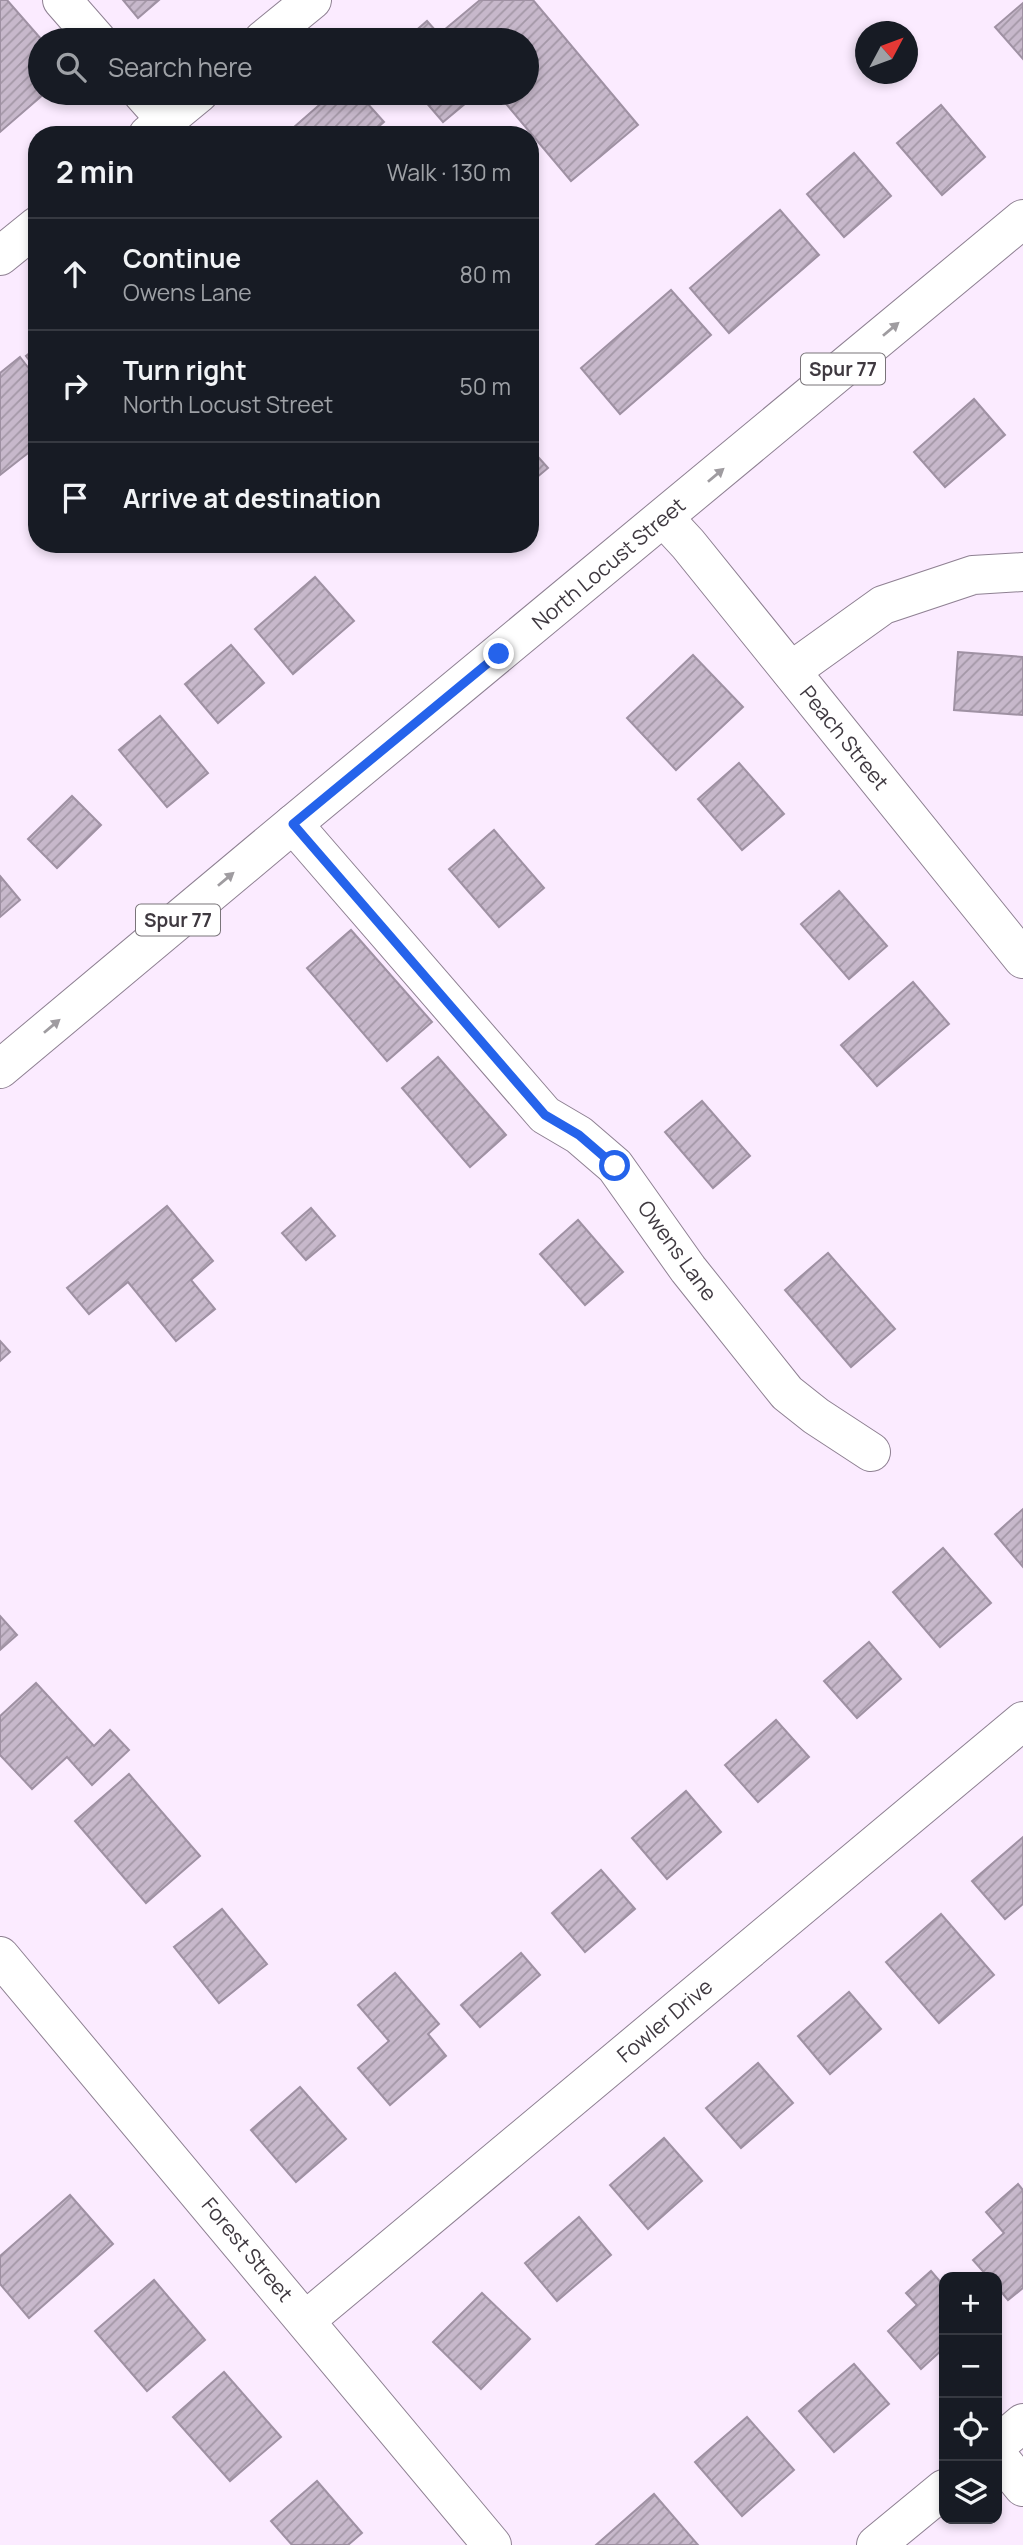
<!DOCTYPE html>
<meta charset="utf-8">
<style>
:root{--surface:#171b24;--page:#20242c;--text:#f1f3f6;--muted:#9ea1a6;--line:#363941}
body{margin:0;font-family:Manrope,sans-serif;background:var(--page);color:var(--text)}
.controls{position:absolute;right:21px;bottom:21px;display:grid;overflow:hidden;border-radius:14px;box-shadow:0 4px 10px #0003}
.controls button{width:63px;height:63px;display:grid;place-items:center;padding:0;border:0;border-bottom:2px solid var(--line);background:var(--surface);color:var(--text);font:35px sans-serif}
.compass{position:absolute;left:855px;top:21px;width:63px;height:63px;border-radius:50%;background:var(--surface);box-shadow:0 4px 10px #0003;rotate:49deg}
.stop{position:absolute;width:21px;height:21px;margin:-16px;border:5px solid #2563eb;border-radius:50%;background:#fff}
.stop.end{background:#2563eb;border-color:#fff;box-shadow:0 2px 7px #0008}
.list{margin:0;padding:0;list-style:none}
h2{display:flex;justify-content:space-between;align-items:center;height:91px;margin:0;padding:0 28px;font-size:30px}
h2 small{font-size:23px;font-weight:400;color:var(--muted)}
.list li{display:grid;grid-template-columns:46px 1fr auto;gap:21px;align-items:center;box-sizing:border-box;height:112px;padding:0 28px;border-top:2px solid var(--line)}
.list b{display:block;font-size:26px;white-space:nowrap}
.list p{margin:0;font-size:23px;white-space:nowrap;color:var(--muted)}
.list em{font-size:23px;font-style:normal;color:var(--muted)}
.icon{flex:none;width:38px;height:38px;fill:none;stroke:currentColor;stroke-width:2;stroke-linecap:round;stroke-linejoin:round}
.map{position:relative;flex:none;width:1023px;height:2545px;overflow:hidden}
.search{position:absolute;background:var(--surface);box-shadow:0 4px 10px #0003;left:28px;top:28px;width:511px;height:77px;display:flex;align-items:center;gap:18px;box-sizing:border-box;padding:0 24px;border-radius:38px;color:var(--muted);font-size:26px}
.panel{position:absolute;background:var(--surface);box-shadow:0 4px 10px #0003;left:28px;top:126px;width:511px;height:427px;border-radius:28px}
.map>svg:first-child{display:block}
.building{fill:url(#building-hatch);stroke:#9f91a3;stroke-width:2}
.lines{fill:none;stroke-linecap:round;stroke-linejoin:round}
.minor-casing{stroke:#8e8092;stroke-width:40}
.major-casing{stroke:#8e8092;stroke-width:40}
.minor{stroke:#fff;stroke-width:38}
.major{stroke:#fff;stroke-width:38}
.oneway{fill:#9f9ca0}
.route{stroke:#2563eb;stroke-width:9}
.labels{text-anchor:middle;stroke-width:6;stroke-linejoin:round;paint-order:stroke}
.shield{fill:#fff;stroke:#797479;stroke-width:2}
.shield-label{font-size:19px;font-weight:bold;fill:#3f3940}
.street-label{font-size:21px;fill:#3f3940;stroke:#fff}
</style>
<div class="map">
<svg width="1023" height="2545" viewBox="0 0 1023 2545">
<defs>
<pattern id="building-hatch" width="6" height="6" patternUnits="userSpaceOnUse" patternTransform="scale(1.75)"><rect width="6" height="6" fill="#c7b8cb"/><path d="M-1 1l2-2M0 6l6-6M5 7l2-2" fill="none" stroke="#a397a6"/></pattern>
</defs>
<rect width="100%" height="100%" fill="#fbebff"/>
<g class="building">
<path d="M0,0H7L42,40H40V93H45L0,132Z"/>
<path d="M123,0H159L138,18Z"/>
<path d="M480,0H533L638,125L571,181L497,93H527V40H453L444,30Z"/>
<path d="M1023,3V59L995,27Z"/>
<path d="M427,21L444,40H405Z"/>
<path d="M333,93H358L384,122L369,135H285Z"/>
<path d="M418,93H478L443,122Z"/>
<path d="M941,105L985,157L942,195L897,143Z"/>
<path d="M854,153L891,196L844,237L807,194Z"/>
<path d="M780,210L819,255L729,333L690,288Z"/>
<path d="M671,290L711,335L620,414L581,368Z"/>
<path d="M37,347V371L26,356Z"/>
<path d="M20,357L37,379V446L0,475V373Z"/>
<path d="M974,399L1005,435L945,487L914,452Z"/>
<path d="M530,448L548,468L530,483Z"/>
<path d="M315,577L354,621L293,674L255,629Z"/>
<path d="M231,645L264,683L218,723L185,684Z"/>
<path d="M958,652L1023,657V715L954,710Z"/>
<path d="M693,655L743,707L676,770L627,718Z"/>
<path d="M160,716L208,773L167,807L119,750Z"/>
<path d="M739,763L784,814L742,850L698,799Z"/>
<path d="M72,796L101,825L57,868L28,839Z"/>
<path d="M494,830L544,888L499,927L449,869Z"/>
<path d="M0,876L20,900L0,917Z"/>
<path d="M839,891L887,946L849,979L801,924Z"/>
<path d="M351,930L432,1022L387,1061L307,968Z"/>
<path d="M913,982L949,1024L877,1086L841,1045Z"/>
<path d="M438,1057L506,1135L470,1167L402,1088Z"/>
<path d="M702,1101L750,1156L713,1188L665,1132Z"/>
<path d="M167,1206L213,1261L191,1280L215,1309L176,1341L128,1282L89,1314L67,1288Z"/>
<path d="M311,1208L335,1236L306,1260L282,1233Z"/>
<path d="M578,1220L623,1272L585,1305L540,1254Z"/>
<path d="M828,1253L895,1329L851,1367L785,1290Z"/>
<path d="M0,1341L10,1352L0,1361Z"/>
<path d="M1023,1509V1567L995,1534Z"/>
<path d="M943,1548L991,1603L940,1647L893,1592Z"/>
<path d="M0,1616L17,1635L0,1650Z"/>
<path d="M869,1642L901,1679L857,1718L824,1681Z"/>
<path d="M36,1683L94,1746L110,1730L129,1750L92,1785L67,1757L32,1789L0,1755V1716Z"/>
<path d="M776,1720L809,1757L758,1802L725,1765Z"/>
<path d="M129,1774L200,1856L146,1903L75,1821Z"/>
<path d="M686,1791L721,1832L667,1879L632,1838Z"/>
<path d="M1023,1837V1904L1005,1919L972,1881Z"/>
<path d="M601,1870L635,1909L585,1952L552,1913Z"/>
<path d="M222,1909L267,1964L219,2003L174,1947Z"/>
<path d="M941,1914L994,1975L939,2023L886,1962Z"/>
<path d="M521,1953L540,1975L480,2027L461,2005Z"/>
<path d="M395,1973L439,2024L428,2034L446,2056L390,2105L358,2068L389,2041L358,2005Z"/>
<path d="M849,1992L881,2029L830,2074L798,2036Z"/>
<path d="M758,2063L793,2103L741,2148L706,2108Z"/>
<path d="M300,2087L346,2139L296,2182L251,2130Z"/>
<path d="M664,2138L702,2181L648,2229L610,2185Z"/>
<path d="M1018,2184L1023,2190V2288L1008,2300L997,2287V2277H988L973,2260L1004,2233L986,2212Z"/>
<path d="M70,2195L113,2244L29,2318L0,2284V2256Z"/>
<path d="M579,2217L611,2255L557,2301L525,2263Z"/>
<path d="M931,2271L944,2286V2348L921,2369L888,2331L917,2305L906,2293Z"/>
<path d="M154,2280L205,2340L147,2391L95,2331Z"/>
<path d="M482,2293L530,2339L481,2389L433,2342Z"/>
<path d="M854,2364L889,2404L834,2452L799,2411Z"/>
<path d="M224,2372L281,2437L230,2481L173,2417Z"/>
<path d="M747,2417L794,2470L742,2516L695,2462Z"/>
<path d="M317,2481L362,2533L348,2545H292L271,2521Z"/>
<path d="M654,2494L698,2545H596Z"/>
</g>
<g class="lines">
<defs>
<g id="minor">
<path d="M62,0L97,40"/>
<path d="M142,93L166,120"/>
<path d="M664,518L688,544L1023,959"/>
<path d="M791,671L883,605L973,575L1023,572"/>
<path d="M293,824L545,1115L579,1135L615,1166L688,1269L787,1393L816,1416L871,1452"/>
<path d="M0,1956L492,2545"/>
<path d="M306,2320L1023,1721"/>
<path d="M997,2445L1023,2423"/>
<path d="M997,2455L1023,2487"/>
<path d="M876,2545L944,2489"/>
</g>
<g id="major">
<path d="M263,40L312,0"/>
<path d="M148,135L199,93"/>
<path d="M0,256L37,226"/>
<path d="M0,1069L293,824L1023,219"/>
</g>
</defs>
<use href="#minor" class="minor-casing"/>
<use href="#major" class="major-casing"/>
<use href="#minor" class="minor"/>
<use href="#major" class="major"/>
</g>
<defs><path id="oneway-solid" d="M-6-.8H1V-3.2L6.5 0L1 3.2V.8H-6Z" transform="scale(1.75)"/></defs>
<g class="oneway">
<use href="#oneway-solid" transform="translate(891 329) rotate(-40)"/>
<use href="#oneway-solid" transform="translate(716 475) rotate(-40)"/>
<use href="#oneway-solid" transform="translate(226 879) rotate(-40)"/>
<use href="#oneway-solid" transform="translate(52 1026) rotate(-40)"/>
</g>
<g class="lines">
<path class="route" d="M499,654L293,824L545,1115L579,1135L615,1166"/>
</g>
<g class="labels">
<g class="shield">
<rect x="801" y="353.5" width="84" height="31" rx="5"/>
<rect x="136" y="904.5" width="84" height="31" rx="5"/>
</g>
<g class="shield-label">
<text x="843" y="376">Spur 77</text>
<text x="178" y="927">Spur 77</text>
</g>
<g class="street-label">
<text transform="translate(609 564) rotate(-40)" y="7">North Locust Street</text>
<text transform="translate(844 738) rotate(51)" y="7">Peach Street</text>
<text transform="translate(677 1251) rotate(54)" y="7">Owens Lane</text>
<text transform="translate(665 2021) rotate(-40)" y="7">Fowler Drive</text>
<text transform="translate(247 2250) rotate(50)" y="7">Forest Street</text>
</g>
</g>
</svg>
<div class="controls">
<button>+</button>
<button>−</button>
<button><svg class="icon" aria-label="locate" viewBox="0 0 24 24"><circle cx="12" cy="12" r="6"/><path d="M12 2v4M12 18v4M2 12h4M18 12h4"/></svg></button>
<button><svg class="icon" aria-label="layers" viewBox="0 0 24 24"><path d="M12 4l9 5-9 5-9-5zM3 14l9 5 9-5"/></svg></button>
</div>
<svg class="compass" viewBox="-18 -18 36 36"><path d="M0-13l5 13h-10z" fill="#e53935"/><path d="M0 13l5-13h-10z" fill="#9ea1a6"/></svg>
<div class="stop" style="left:615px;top:1166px"></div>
<div class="stop end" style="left:499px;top:654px"></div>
<div class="search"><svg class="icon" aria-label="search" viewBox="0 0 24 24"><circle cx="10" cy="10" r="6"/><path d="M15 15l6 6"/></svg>Search here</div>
<section class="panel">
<h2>2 min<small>Walk · 130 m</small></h2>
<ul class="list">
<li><svg class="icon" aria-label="ahead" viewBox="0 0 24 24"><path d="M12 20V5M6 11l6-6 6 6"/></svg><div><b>Continue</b><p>Owens Lane</p></div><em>80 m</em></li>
<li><svg class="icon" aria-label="right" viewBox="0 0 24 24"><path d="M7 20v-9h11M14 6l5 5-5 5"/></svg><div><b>Turn right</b><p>North Locust Street</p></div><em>50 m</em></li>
<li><svg class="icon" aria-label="arrive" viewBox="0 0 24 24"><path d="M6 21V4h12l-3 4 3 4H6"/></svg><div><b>Arrive at destination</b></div></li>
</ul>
</section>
</div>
